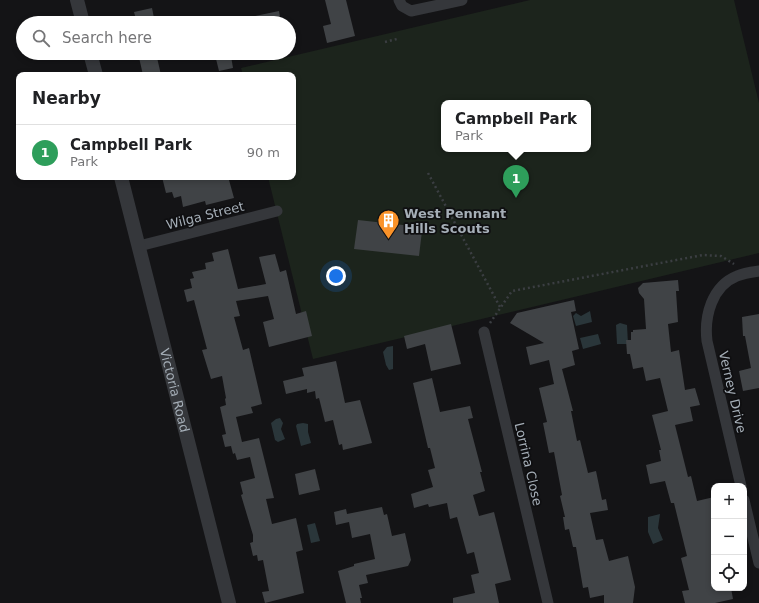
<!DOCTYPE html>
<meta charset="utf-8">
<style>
:root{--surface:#fff;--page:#f6f6f6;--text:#202124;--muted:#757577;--line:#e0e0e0;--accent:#0f766e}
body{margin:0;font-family:"DejaVu Sans",sans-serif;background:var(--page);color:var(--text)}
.controls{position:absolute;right:12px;bottom:12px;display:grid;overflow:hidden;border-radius:8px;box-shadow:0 2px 6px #0003}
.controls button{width:36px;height:36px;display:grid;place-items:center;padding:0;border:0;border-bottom:1px solid var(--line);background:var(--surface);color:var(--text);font:20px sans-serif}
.you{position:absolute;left:336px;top:276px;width:14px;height:14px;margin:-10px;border:3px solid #fff;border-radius:50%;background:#1a73e8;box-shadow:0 0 0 6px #1a73e833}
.badge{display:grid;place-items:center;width:26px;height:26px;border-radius:50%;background:var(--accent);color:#fff;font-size:13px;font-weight:700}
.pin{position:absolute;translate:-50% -33px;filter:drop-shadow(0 1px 2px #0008)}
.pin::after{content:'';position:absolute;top:21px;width:14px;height:12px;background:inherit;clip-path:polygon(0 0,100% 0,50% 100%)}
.popup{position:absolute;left:441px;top:100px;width:150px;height:52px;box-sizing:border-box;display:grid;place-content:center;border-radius:8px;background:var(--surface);filter:drop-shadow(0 1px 3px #0005);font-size:13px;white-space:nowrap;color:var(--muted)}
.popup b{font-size:15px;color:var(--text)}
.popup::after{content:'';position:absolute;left:50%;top:100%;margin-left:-8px;border:8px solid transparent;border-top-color:var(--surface)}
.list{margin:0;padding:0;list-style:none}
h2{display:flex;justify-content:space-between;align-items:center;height:52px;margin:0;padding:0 16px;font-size:17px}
h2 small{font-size:13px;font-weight:400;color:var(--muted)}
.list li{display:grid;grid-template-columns:26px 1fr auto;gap:12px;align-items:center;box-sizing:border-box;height:56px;padding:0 16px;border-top:1px solid var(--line)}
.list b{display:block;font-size:15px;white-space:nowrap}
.list p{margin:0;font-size:13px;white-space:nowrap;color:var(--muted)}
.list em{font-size:13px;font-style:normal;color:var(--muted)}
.icon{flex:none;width:22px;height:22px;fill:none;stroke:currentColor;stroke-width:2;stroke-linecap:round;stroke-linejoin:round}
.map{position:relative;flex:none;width:759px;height:603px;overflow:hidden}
.search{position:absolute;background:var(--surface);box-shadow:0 2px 6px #0003;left:16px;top:16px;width:280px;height:44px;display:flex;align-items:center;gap:10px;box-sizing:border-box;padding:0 14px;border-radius:22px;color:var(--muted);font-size:15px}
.panel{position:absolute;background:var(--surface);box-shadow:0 2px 6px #0003;left:16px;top:72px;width:280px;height:108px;border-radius:8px}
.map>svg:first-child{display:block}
.green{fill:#1c241c;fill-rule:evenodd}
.water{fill:#2a363a}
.building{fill:#404346}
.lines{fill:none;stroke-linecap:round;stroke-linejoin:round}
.path{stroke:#3b3e42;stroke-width:2.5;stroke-dasharray:2 3;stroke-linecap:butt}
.minor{stroke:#35373b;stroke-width:11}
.tertiary{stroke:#35373b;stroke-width:14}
.labels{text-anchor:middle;stroke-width:3.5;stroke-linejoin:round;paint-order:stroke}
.poi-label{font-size:13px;font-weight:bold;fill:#a5aeb7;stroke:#0f0f11;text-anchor:start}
.street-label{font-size:13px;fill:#a5aeb7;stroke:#0f0f11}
</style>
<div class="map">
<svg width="759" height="603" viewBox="0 0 759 603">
<rect width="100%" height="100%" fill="#141416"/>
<path class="green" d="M530,0H734L759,103V253L313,359L268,177H293V75H243L241,68ZM444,103H588V149H444Z"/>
<g class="water">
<path d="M590,311L592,322L576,326L573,316L576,313L581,316Z"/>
<path d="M620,323L627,325L628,344H617L616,325Z"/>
<path d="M598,334L601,344L583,349L580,338Z"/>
<path d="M393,346V369L389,370L386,365L383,352L387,347Z"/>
<path d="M280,418L283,423L281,429L285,439L278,442L275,440L271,423L276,419Z"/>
<path d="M303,423L308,424V432L311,443L301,446L296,426L297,424Z"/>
<path d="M660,514L658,528L663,540L653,544L648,532V517Z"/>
<path d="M315,523L320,541L311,543L307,525Z"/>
</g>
<g class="building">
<path d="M325,0H346L355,36L327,43L323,26L331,24Z"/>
<path d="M152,8L155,23H137L134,12Z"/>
<path d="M279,11L281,23H247L246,18Z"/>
<path d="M138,53H156L161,75H143Z"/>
<path d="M231,56L233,68L219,71L216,59Z"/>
<path d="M162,177H226V180H229L234,198L206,205L205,201L183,207L181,196L174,198L172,192L166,193Z"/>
<path d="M358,220L412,226V230L422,231L419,256L354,249Z"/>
<path d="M228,249L238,289L266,284L259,257L275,254L280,272L286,270L296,314L306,311L312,336L269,347L263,322L274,319L268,296L236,301L240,316L234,317L243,350L249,348L262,404L251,407L253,413L236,417L242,442L259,438L274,498L266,499L272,524L296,518L303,550L296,552L304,593L265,603L262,592L269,591L263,560L258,561L257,555L253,556L250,543L253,542V535L241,495L243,494L240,482L255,478L250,457L237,460L235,453L233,454L231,446L225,447L222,435L226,434L220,407L226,405L225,399L226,398L222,376L211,379L202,350L207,349L194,300L187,302L184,290L192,288L190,279L194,278L192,272L206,269L205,263L214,261L212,253Z"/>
<path d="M678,280L679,291H676L678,322L668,324L671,352L679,350L685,390L695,388L700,405L690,407L693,421L675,425L688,477L691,476L697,501L714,497V588H731L733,599L715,603H685L682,591L689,590L681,558L687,556L674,503H671L665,481L650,484L646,465L661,461L659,450H661L652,415L668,411L660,378L646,381L643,367L633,369L630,354H627L626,340H631V332H633V330L646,329L644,299L639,293L638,288L643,283Z"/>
<path d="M574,300L576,311L571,312L579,349L572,351L575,365L562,369L573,411H571L577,441L580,440L588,473L596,471L602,500L606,499L608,510L590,513L596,540L603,539L609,561L628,556L635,587L633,603H604V595L590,598L588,587L583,588L576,547H573L569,529L565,530L563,517H565L560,496L562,495L554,452L549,453L543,423L547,422L539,388L554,384L549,360L530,365L526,347L544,343L510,323L517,313Z"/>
<path d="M759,314V388L743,391L739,371L751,368L745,336H743L742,317Z"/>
<path d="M451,324L461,364L431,371L425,344L407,349L404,336Z"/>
<path d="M336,361L345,403L360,400L372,443L343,450L342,444L339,445L333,420L325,422L319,398L316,399L315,391L307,393V389L286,394L283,381L304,376L302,368Z"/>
<path d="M432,378L440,412L470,406L473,418L468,419L482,472H480L485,491L473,495L479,516L494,512L511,580L495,584L499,603H453V598L475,593L471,575L479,573L474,552L467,554L457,517L450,519L447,503L429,507L428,504L414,508L411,494L433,487L428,470L435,468L430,448H428L413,383Z"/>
<path d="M315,469L320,490L299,495L295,474Z"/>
<path d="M382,507L384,515L387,514L392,536L405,533L411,560L408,566L366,575L368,583L359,585L362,598H360L361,603H346L338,571L354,566V564L375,559L370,534L352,538L349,522L336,525L334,512L346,509L347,514Z"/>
</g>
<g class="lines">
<g class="path">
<path d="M385,42L397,39"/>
<path d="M428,173L500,307"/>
<path d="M490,323L512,291L703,255L721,256L734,264"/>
</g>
<g class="minor">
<path d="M399,0L402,6L411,11L462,0"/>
<path d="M139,246L277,211"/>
<path d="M484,332L548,603"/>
<path d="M741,486L707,341C704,316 712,286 737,276C744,273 752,272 759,271"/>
<path d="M744,500L759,563"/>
</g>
<g class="tertiary">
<path d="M77,0L83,23"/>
<path d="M90,53L96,75"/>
<path id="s1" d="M121,177L229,603"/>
</g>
</g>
<defs>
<symbol id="building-pin" viewBox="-11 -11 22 30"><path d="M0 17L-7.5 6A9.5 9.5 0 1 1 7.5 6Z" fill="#fa9229" stroke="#0f0f11"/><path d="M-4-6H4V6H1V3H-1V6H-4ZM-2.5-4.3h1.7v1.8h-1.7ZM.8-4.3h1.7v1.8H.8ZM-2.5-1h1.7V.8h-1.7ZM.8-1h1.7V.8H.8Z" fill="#fff"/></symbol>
</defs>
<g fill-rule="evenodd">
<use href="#building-pin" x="376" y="208" width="25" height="34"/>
</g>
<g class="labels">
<g class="poi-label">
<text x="404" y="218">West Pennant<tspan x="404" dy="15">Hills Scouts</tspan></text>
</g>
<g class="street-label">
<text transform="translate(205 215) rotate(-14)" y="5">Wilga Street</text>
<text dy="5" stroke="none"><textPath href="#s1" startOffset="220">Victoria Road</textPath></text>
<text transform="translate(733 392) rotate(77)" y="5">Verney Drive</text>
<text transform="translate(529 464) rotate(77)" y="5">Lorrina Close</text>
</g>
</g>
</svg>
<div class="controls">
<button>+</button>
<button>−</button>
<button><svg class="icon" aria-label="locate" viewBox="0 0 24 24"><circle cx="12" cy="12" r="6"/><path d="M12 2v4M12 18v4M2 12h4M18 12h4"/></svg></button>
</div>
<div class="you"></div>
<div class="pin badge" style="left:516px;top:198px;background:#2e9e5b">1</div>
<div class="popup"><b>Campbell Park</b>Park</div>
<div class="search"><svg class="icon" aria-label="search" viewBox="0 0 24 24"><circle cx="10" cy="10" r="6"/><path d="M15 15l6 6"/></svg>Search here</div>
<section class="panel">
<h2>Nearby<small></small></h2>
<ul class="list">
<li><span class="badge" style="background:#2e9e5b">1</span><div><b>Campbell Park</b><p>Park</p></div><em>90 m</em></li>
</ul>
</section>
</div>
